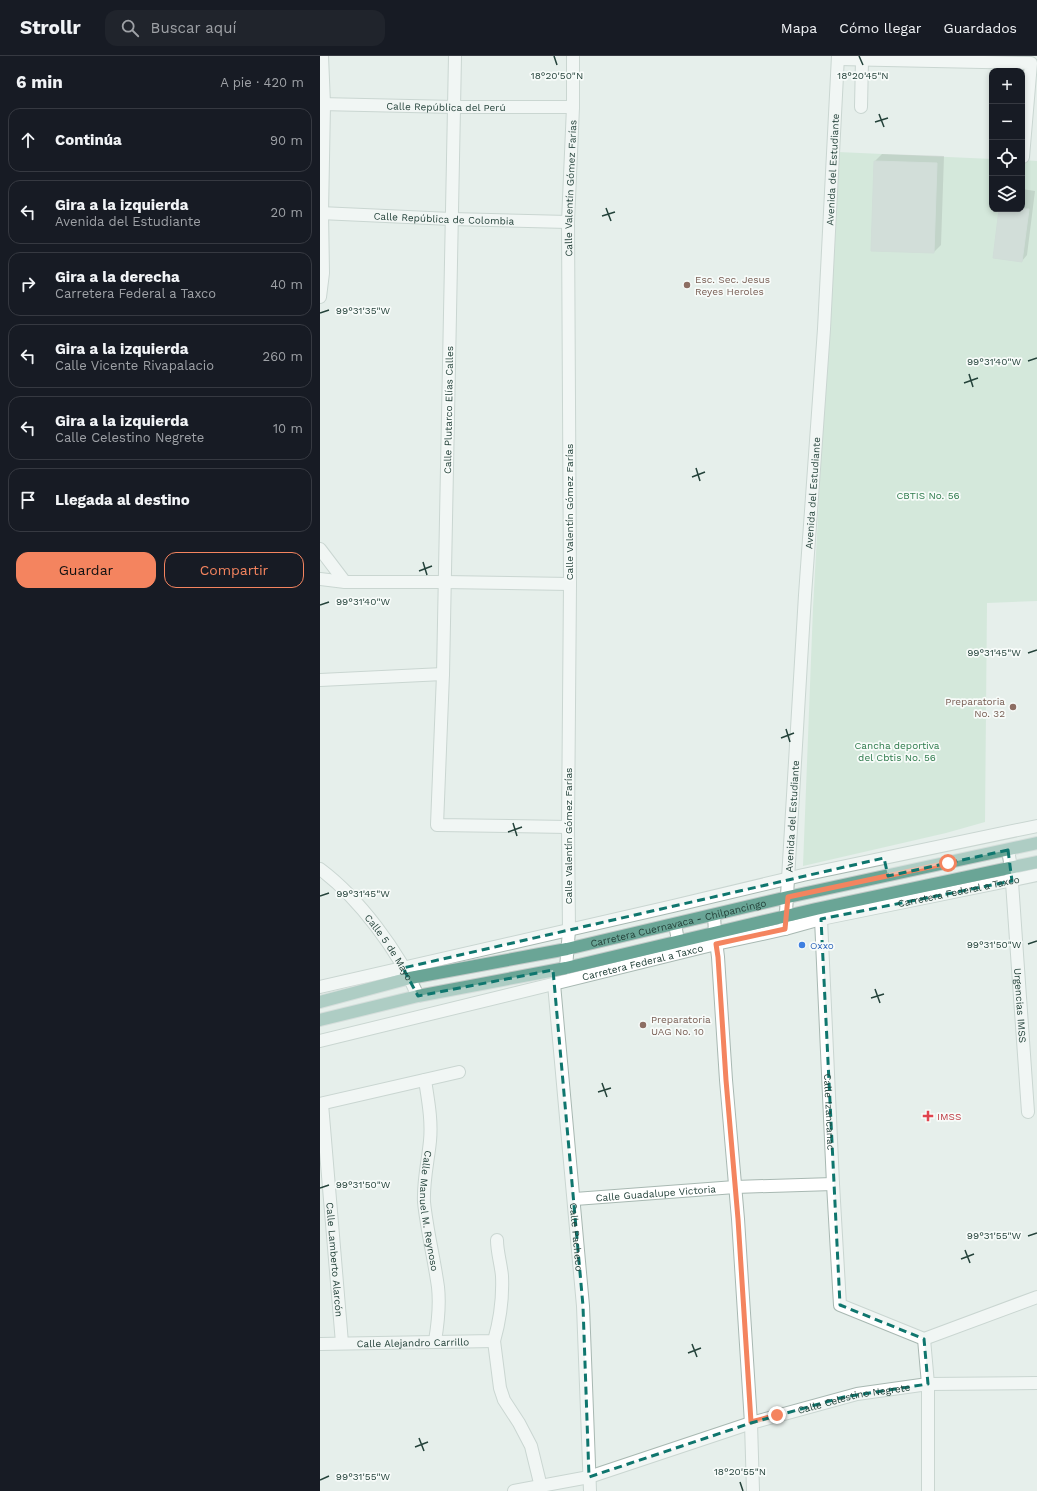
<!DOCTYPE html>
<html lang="es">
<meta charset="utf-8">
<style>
:root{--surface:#171b24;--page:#20242c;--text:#f1f3f6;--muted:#9ea1a6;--line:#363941;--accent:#f4845f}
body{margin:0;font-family:"Work Sans",sans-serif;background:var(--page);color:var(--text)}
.controls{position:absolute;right:12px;top:12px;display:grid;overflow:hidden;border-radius:8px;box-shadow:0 2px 6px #0003}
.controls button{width:36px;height:36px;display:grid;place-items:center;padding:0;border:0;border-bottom:1px solid var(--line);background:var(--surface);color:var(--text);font:20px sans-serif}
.stop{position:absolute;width:12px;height:12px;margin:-9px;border:3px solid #f4845f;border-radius:50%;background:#fff}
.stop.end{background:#f4845f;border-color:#fff;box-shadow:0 1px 4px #0008}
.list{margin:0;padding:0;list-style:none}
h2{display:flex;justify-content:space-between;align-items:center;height:52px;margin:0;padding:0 16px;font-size:17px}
h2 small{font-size:13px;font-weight:400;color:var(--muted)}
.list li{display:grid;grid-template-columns:26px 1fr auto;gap:12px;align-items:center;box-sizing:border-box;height:64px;margin:0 8px 8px;padding:0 8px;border:1px solid var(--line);border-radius:12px}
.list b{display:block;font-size:15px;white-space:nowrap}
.list p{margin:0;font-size:13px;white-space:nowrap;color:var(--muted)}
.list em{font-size:13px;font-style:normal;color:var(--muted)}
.actions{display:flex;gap:8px;padding:12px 16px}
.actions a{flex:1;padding:9px 0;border:1px solid var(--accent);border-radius:12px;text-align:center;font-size:14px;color:var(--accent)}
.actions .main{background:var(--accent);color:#111}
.icon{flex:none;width:22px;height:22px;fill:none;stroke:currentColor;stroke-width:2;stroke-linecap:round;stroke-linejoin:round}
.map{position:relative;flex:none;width:717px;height:1435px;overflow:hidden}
header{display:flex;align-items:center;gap:24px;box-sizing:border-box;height:56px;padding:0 20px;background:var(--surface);border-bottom:1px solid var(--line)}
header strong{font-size:19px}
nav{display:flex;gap:22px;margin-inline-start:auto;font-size:14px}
.search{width:280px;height:36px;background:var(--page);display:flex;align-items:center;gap:10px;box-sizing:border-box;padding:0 14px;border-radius:12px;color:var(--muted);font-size:15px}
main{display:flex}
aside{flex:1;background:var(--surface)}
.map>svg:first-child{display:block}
.green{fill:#bfe0c8}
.shadow{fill:#0003}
.building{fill:#bbcac4;stroke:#b8c9c2}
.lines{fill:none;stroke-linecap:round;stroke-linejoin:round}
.minor-casing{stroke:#a8b8b2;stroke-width:14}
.major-casing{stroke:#c2cac8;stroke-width:14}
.minor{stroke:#fff;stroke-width:12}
.major{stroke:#6aa596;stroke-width:12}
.route{stroke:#f4845f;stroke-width:5}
.marked{fill:none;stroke:#0f766e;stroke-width:3;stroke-dasharray:8 5;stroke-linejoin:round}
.ticks{fill:none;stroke:#24423a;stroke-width:1.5}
.education-dot{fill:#8d6e63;stroke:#f7fbf9;stroke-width:1.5}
.shop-dot{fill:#3f7fe0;stroke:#f7fbf9;stroke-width:1.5}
.health-dot{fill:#e0444e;stroke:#f7fbf9;stroke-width:1.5}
.labels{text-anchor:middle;stroke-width:3.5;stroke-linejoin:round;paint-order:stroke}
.street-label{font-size:10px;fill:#24423a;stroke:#f7fbf9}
.education-label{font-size:10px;fill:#785e54;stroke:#f7fbf9;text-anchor:start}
.park-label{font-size:10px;fill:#2d7a4b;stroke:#f7fbf9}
.shop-label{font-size:10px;fill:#366cbe;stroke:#f7fbf9;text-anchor:start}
.health-label{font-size:10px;fill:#be3a42;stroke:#f7fbf9;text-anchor:start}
.ticks-label{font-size:10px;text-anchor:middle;fill:#24423a;stroke:#f7fbf9;stroke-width:3.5;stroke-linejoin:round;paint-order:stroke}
</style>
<header>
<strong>Strollr</strong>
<div class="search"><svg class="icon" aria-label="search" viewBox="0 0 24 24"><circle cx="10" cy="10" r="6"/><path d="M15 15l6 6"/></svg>Buscar aquí</div>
<nav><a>Mapa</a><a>Cómo llegar</a><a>Guardados</a></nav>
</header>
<main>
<aside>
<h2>6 min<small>A pie · 420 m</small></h2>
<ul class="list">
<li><svg class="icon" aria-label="ahead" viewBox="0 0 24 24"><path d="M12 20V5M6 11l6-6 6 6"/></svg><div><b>Continúa</b></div><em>90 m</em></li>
<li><svg class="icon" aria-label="left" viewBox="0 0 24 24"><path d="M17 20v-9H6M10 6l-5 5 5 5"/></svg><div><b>Gira a la izquierda</b><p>Avenida del Estudiante</p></div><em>20 m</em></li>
<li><svg class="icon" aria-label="right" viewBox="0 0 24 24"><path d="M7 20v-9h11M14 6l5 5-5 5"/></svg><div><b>Gira a la derecha</b><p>Carretera Federal a Taxco</p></div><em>40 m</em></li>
<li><svg class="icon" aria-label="left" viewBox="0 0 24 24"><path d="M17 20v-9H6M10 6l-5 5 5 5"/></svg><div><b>Gira a la izquierda</b><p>Calle Vicente Rivapalacio</p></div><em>260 m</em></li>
<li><svg class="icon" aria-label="left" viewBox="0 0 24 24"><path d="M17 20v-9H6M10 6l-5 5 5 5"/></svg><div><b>Gira a la izquierda</b><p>Calle Celestino Negrete</p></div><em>10 m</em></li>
<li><svg class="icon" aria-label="arrive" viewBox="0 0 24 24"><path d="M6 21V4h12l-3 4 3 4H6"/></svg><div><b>Llegada al destino</b></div></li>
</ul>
<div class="actions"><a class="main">Guardar</a><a>Compartir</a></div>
</aside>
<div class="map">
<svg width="717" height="1435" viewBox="0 0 717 1435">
<rect width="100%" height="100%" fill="#e6efeb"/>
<path class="green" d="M518,96L672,103V153H702V104L717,105V545L667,547L665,766L626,777L483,810L493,552Z"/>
<g class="shadow">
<path d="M562,98L624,100L621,189L614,196L555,105Z"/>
<path d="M702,133L715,135L707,199L702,205L680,153H702Z"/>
</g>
<g class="building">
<path d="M554,105L617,107L614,197L551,195Z"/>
<path d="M679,153H709L702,206L673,202Z"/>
</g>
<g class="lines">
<defs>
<g id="minor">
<path d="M135,0L123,618L117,769L248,771"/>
<path d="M518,3L711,7L703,101"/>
<path id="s1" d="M0,48L134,51H253"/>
<path d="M541,51L542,4"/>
<path id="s2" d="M0,157L131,163L248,166"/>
<path d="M0,241L3,217L2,157L4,48L2,0"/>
<path d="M0,493L25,526H124L250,528"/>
<path d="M0,523L25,526"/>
<path d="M0,624L123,618"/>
<path id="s3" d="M688,794L691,812L708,1056"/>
<path id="s4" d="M0,813C39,842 79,896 98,940"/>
<path d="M394,859L395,877L398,901L406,1024L418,1163L431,1367L433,1435"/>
<path id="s5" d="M501,863L513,1128L520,1249L604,1283L717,1241"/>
<path d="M355,868L360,896"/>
<path id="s6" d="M465,873L485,539L504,273L518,0"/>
<path id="s7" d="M246,912L249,874L248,771L250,528L248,166L253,51V0"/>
<path id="s8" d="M234,928L263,1250L270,1435"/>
<path d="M0,931L353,850L483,819L717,770"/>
<path id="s9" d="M0,985L396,888L465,873L501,863L717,819"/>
<path id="s10" d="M105,1024C108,1044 112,1064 110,1085C108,1105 103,1126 104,1146C107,1175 114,1202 118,1231C120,1249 118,1267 115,1285"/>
<path d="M0,1048L139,1016"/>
<path id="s11" d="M2,1048L22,1287"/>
<path id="s12" d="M255,1143L415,1131L513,1128"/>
<path d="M604,1283L608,1328V1435"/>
<path d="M174,1285L180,1332L184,1344L199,1367L211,1390L221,1431"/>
<path id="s13" d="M0,1288L174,1285C180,1264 183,1242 182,1220C181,1208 177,1196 177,1184"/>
<path id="s14" d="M194,1435L269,1421L431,1367L537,1338L608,1328L717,1327"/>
</g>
<g id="major">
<path id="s15" d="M0,946L90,922L247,893L468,841L717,787"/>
<path d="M0,964L98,940L246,912L496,853L717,806"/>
</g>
</defs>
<use href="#minor" class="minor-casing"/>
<use href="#major" class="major-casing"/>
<use href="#minor" class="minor"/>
<use href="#major" class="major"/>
</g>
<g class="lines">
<path class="route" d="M457,1359L431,1366L418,1163L406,1024L398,901L396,888L465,873L468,841L628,807"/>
</g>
<path d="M0 0H717V1435H0ZM688,794L692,825L501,863L520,1249L604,1283L608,1328L524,1341L431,1367L269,1421L263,1250L233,914L98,940L83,912L564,802L568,820Z" fill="#e6efeb" fill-opacity=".55" fill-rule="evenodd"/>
<path class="marked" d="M688,794L692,825L501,863L520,1249L604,1283L608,1328L524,1341L431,1367L269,1421L263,1250L233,914L98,940L83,912L564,802L568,820Z"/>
<path class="ticks" d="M234,0L237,9M539,0L543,9M559,58L564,71M555,66L568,62M286,152L291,165M282,160L295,156M0,257L9,254M708,305L717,302M649,318L653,331M644,327L658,322M376,412L380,425M372,421L385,416M103,506L107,519M99,515L112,510M0,549L9,546M708,597L717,594M466,673L470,686M461,682L474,677M193,767L197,780M188,776L202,771M0,840L9,837M708,888L717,885M555,933L560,947M551,942L564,938M282,1027L287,1041M278,1036L291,1032M0,1132L9,1129M708,1180L717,1177M645,1194L650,1207M641,1203L654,1198M372,1288L377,1301M368,1297L381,1292M99,1382L104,1395M95,1391L108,1386M0,1424L9,1420M420,1426L423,1435"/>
<g class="education-dot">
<circle cx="367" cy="229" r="4"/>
<circle cx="693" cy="651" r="4"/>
<circle cx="323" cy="969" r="4"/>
</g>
<circle class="shop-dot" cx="482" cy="889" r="4"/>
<path class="health-dot" d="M606 1054h4v4h4v4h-4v4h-4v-4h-4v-4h4z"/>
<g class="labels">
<g class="street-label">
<text dy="4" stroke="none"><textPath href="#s1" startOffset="126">Calle República del Perú</textPath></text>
<text dy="4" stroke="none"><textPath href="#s6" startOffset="761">Avenida del Estudiante</textPath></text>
<text dy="4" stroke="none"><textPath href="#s7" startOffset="780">Calle Valentín Gómez Farías</textPath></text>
<text dy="4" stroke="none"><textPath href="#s2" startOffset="124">Calle República de Colombia</textPath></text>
<text transform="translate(128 354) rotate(-89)" y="4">Calle Plutarco Elías Calles</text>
<text dy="4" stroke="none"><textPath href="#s6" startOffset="437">Avenida del Estudiante</textPath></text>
<text transform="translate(249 456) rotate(-90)" y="4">Calle Valentín Gómez Farías</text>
<text dy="4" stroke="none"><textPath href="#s6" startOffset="113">Avenida del Estudiante</textPath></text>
<text transform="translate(248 780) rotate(-90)" y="4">Calle Valentín Gómez Farías</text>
<text dy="4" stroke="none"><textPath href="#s9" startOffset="656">Carretera Federal a Taxco</textPath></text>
<text dy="4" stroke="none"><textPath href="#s15" startOffset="367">Carretera Cuernavaca - Chilpancingo</textPath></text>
<text dy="4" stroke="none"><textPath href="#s4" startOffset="105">Calle 5 de Mayo</textPath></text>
<text dy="4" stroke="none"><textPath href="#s9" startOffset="332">Carretera Federal a Taxco</textPath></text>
<text dy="4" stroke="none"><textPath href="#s3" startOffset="156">Urgencias IMSS</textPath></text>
<text dy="4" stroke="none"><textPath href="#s5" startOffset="193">Calle Izancanac</textPath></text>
<text dy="4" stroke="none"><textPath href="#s12" startOffset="81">Calle Guadalupe Victoria</textPath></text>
<text dy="4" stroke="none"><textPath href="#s10" startOffset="132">Calle Manuel M. Reynoso</textPath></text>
<text dy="4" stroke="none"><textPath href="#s8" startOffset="254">Calle Pacheco</textPath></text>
<text dy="4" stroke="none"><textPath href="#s11" startOffset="156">Calle Lamberto Alarcón</textPath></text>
<text dy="4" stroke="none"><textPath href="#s13" startOffset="93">Calle Alejandro Carrillo</textPath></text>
<text dy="4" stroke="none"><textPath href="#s14" startOffset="353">Calle Celestino Negrete</textPath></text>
</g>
<g class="education-label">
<text x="375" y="227">Esc. Sec. Jesus<tspan x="375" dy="12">Reyes Heroles</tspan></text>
<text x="685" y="649" text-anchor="end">Preparatoria<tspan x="685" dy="12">No. 32</tspan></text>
<text x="331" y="967">Preparatoria<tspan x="331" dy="12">UAG No. 10</tspan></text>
</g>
<g class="park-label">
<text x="608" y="443">CBTIS No. 56</text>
<text x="577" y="693">Cancha deportiva<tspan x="577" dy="12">del Cbtis No. 56</tspan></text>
</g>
<g class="shop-label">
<text x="490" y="893">Oxxo</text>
</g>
<g class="health-label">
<text x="617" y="1064">IMSS</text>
</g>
</g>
<g class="ticks-label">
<text x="237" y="23">18°20'50"N</text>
<text x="543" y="23">18°20'45"N</text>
<text x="43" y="258">99°31'35"W</text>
<text x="674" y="309">99°31'40"W</text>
<text x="43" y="549">99°31'40"W</text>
<text x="674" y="600">99°31'45"W</text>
<text x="43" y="841">99°31'45"W</text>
<text x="674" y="892">99°31'50"W</text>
<text x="43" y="1132">99°31'50"W</text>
<text x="674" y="1183">99°31'55"W</text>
<text x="420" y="1419">18°20'55"N</text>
<text x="43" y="1424">99°31'55"W</text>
</g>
</svg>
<div class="controls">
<button>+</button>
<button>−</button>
<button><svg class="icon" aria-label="locate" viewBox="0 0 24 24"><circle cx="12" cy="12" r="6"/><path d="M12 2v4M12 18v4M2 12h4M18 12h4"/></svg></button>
<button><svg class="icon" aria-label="layers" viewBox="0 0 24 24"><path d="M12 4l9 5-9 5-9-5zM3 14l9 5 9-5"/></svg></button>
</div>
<div class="stop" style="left:628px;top:807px"></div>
<div class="stop end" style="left:457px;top:1359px"></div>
</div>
</main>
